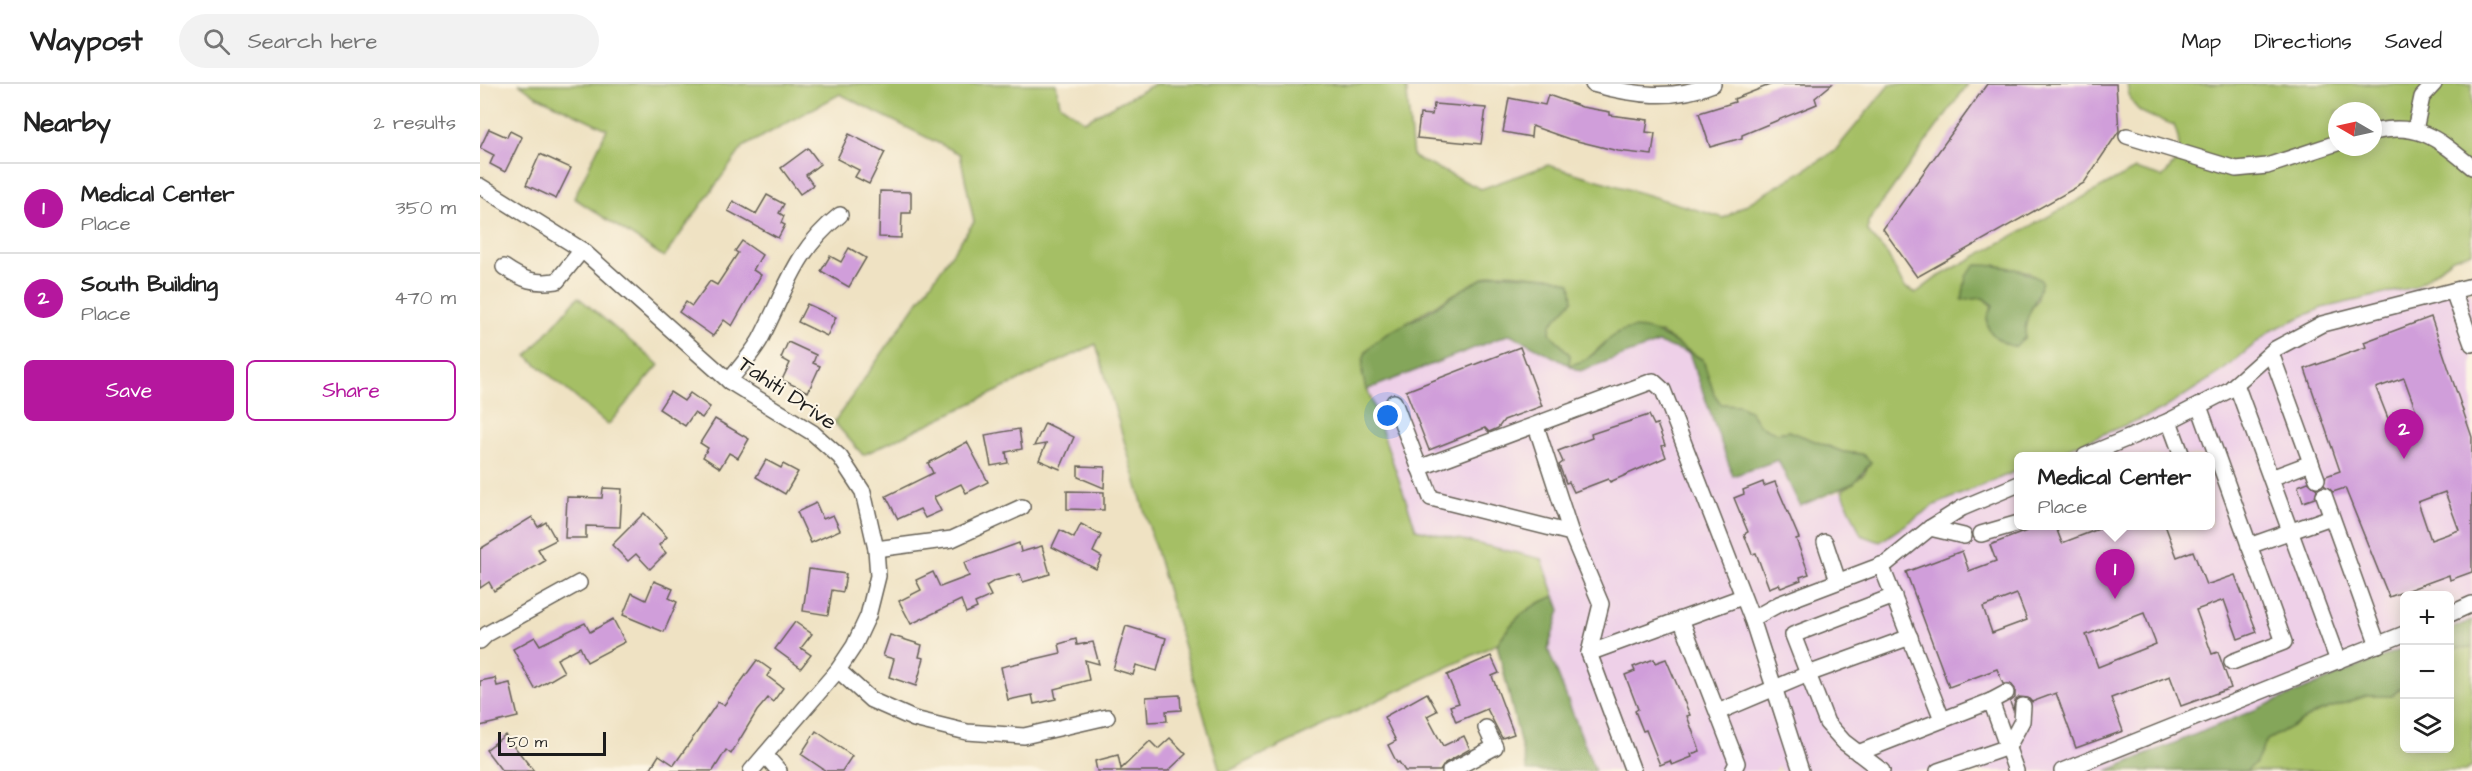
<!DOCTYPE html>
<meta charset="utf-8">
<style>
:root{--surface:#fff;--page:#f2f2f2;--text:#222;--muted:#767676;--line:#e0e0e0;--accent:#b5179e}
body{margin:0;font-family:"Architects Daughter",sans-serif;background:var(--page);color:var(--text)}
.controls{position:absolute;right:18px;bottom:18px;display:grid;overflow:hidden;border-radius:9px;box-shadow:0 3px 15px #0003}
.controls button{width:54px;height:54px;display:grid;place-items:center;padding:0;border:0;border-bottom:2px solid var(--line);background:var(--surface);color:var(--text);font:30px sans-serif}
.compass{position:absolute;left:1848px;top:18px;width:54px;height:54px;border-radius:50%;background:var(--surface);box-shadow:0 3px 15px #0003;rotate:279deg}
.scale{position:absolute;left:18px;bottom:15px;width:108px;box-sizing:border-box;padding-left:6px;border:3px solid #1c1c1c;border-top:0;font-size:16px;line-height:21px;white-space:nowrap;color:#1c1c1c;-webkit-text-stroke:4px #fcf5e5;paint-order:stroke}
.you{position:absolute;left:908px;top:332px;width:21px;height:21px;margin:-15px;border:4px solid #fff;border-radius:50%;background:#1a73e8;box-shadow:0 0 0 9px #1a73e833}
.badge{display:grid;place-items:center;width:39px;height:39px;border-radius:50%;background:var(--accent);color:#fff;font-size:20px;font-weight:700}
.pin{position:absolute;translate:-50% -50px;filter:drop-shadow(0 2px 3px #0008)}
.pin::after{content:'';position:absolute;top:32px;width:21px;height:18px;background:inherit;clip-path:polygon(0 0,100% 0,50% 100%)}
.popup{position:absolute;left:1534px;top:368px;width:201px;height:78px;box-sizing:border-box;display:grid;place-content:center;border-radius:9px;background:var(--surface);filter:drop-shadow(0 2px 4px #0005);font-size:20px;white-space:nowrap;color:var(--muted)}
.popup b{font-size:22px;color:var(--text)}
.popup::after{content:'';position:absolute;left:50%;top:100%;margin-left:-12px;border:12px solid transparent;border-top-color:var(--surface)}
.list{margin:0;padding:0;list-style:none}
h2{display:flex;justify-content:space-between;align-items:center;height:78px;margin:0;padding:0 24px;font-size:26px}
h2 small{font-size:20px;font-weight:400;color:var(--muted)}
.list li{display:grid;grid-template-columns:39px 1fr auto;gap:18px;align-items:center;box-sizing:border-box;height:90px;padding:0 24px;border-top:2px solid var(--line)}
.list b{display:block;font-size:22px;white-space:nowrap}
.list p{margin:0;font-size:20px;white-space:nowrap;color:var(--muted)}
.list em{font-size:20px;font-style:normal;color:var(--muted)}
.actions{display:flex;gap:12px;padding:18px 24px}
.actions a{flex:1;padding:14px 0;border:2px solid var(--accent);border-radius:9px;text-align:center;font-size:21px;color:var(--accent)}
.actions .main{background:var(--accent);color:#fff}
.icon{flex:none;width:33px;height:33px;fill:none;stroke:currentColor;stroke-width:2;stroke-linecap:round;stroke-linejoin:round}
.map{position:relative;flex:none;width:1992px;height:687px;overflow:hidden}
header{display:flex;align-items:center;gap:36px;box-sizing:border-box;height:84px;padding:0 30px;background:var(--surface);border-bottom:2px solid var(--line)}
header strong{font-size:28px}
nav{display:flex;gap:33px;margin-inline-start:auto;font-size:21px}
.search{width:420px;height:54px;background:var(--page);display:flex;align-items:center;gap:15px;box-sizing:border-box;padding:0 21px;border-radius:33px;color:var(--muted);font-size:22px}
main{display:flex}
aside{flex:1;background:var(--surface)}
.map>svg:first-child{display:block}
.built{fill:#eed0e8}
.green{fill:#a5bf65;stroke:#606e40;stroke-width:1.5;fill-rule:evenodd}
.forest{fill:#84a65a;stroke:#50613b;stroke-width:1.5}
.building{fill:#d09eda;fill-rule:evenodd}
.lines{fill:none;stroke-linecap:round;stroke-linejoin:round}
.minor-casing{stroke:#666156;stroke-width:18}
.minor{stroke:#fff;stroke-width:15}
.labels{text-anchor:middle;stroke-width:4.5;stroke-linejoin:round;paint-order:stroke}
.street-label{font-size:22px;fill:#1c1c1c;stroke:#fcf5e5}
</style>
<header>
<strong>Waypost</strong>
<div class="search"><svg class="icon" aria-label="search" viewBox="0 0 24 24"><circle cx="10" cy="10" r="6"/><path d="M15 15l6 6"/></svg>Search here</div>
<nav><a>Map</a><a>Directions</a><a>Saved</a></nav>
</header>
<main>
<aside>
<h2>Nearby<small>2 results</small></h2>
<ul class="list">
<li><span class="badge">1</span><div><b>Medical Center</b><p>Place</p></div><em>350 m</em></li>
<li><span class="badge">2</span><div><b>South Building</b><p>Place</p></div><em>470 m</em></li>
</ul>
<div class="actions"><a class="main">Save</a><a>Share</a></div>
</aside>
<div class="map">
<svg width="1992" height="687" viewBox="0 0 1992 687">
<rect width="100%" height="100%" fill="#fcf5e5"/>
<filter id="ink" filterUnits="userSpaceOnUse"><feTurbulence type="fractalNoise" baseFrequency=".0167" numOctaves="2"/><feDisplacementMap in="SourceGraphic" scale="12" xChannelSelector="R" yChannelSelector="G"/><feConvolveMatrix kernelMatrix="1 2 1 2 8 2 1 2 1" color-interpolation-filters="sRGB"/></filter>
<filter id="wash" filterUnits="userSpaceOnUse"><feTurbulence type="fractalNoise" baseFrequency=".008" numOctaves="4" result="noise"/><feDisplacementMap in="SourceGraphic" scale="24" xChannelSelector="R" yChannelSelector="G"/><feGaussianBlur stdDeviation="1.35" result="paint"/><feColorMatrix in="noise" values="0 0 0 0 0 0 0 0 0 0 0 0 0 0 0 0 0 1.4 0 .05"/><feComposite in="paint" operator="in"/></filter>
<g filter="url(#wash)">
<rect width="100%" height="100%" fill="#efe2c3"/>
<path class="built" d="M1961,197L1992,209V536L1970,545V512H1924V564L1627,687H1301L1299,681L1295,687H1115L1068,565L1080,526L1062,475L936,445L886,306L1030,250L1100,287L1178,259L1209,269L1253,391L1298,375L1320,422L1362,407L1381,451L1400,457L1455,421L1539,386V442H1731V372H1570L1682,326L1741,288L1792,246L1842,224Z"/>
<g class="green">
<path d="M40,0H576L580,20L604,37L675,0H926L933,73L1001,105L1068,81L1244,134L1354,68L1410,0H1488L1388,138V148L1408,171L1424,203L1436,209L1456,194L1655,85L1682,93C1701,75 1703,65 1694,41C1669,31 1650,31 1647,0H1992V168L1973,174L1935,203L1842,224L1792,246L1741,288L1682,326L1570,372H1539V386L1455,421L1400,458L1381,451L1362,407L1384,390L1391,378L1382,370L1363,368L1309,347L1297,349L1279,341L1269,326L1259,321L1241,320L1234,310L1223,276L1181,249L1131,253L1103,279L1089,281L1090,271L1070,249L1071,240L1093,216L1073,193C1056,194 1028,186 1013,190C999,194 893,257 887,266C883,272 883,282 882,289L936,445L1062,475L1075,512C1045,524 1035,533 1017,560L748,687H740L616,260L383,371L354,338L494,138L480,70L360,10L263,63L184,173L94,114L127,45L55,11ZM1857,27H1893V63H1857ZM1515,181L1550,188L1558,215L1544,236L1545,253L1503,214L1482,215Z"/>
<path d="M98,213L179,281L128,341L47,272Z"/>
<path d="M1986,562L1992,563V683L1985,687H1766L1775,680L1787,656L1838,628L1886,612H1912L1924,600V664H1970V565Z"/>
</g>
<g class="forest">
<path d="M1496,181C1518,181 1544,184 1562,197C1557,220 1544,229 1545,253L1536,263C1523,260 1505,250 1507,234C1507,230 1512,225 1513,221L1503,214L1482,216L1486,192Z"/>
<path d="M1014,190L1073,193L1091,199L1093,216L1071,240L1070,249L1090,271L1089,281C1106,278 1116,269 1127,257C1158,225 1195,261 1223,276L1234,310L1241,320L1259,321L1269,326L1279,341L1297,349L1309,347L1363,368L1382,370L1391,378L1374,399L1320,422L1298,376L1253,392L1209,269L1178,259L1100,287L1030,250L886,306C883,294 879,276 888,266C901,249 928,240 946,229C969,215 988,199 1014,190Z"/>
<path d="M1075,512L1080,526L1068,565L1115,687H1047L1017,560C1035,533 1045,524 1075,512Z"/>
<path d="M1992,536V563L1970,565V545Z"/>
<path d="M1924,564V600L1912,612H1886L1838,628L1787,656L1775,680L1766,687H1627Z"/>
</g>
<g id="blocks">
<g class="building">
<path d="M1292,0H1352L1335,14L1337,20L1262,51V54L1230,63L1219,29L1255,18L1254,15Z"/>
<path d="M1507,0H1636L1639,47L1604,99L1437,193L1403,145Z"/>
<path d="M1068,11L1102,23L1130,28V31L1168,36L1166,48L1175,49L1172,71L1138,67L1089,55L1052,42L1051,53L1023,48L1029,14L1065,21Z"/>
<path d="M954,20L1006,24L1001,60L937,54L940,30L952,31Z"/>
<path d="M9,45L27,53L30,47L42,53L25,88L10,80L14,71L0,64Z"/>
<path d="M369,50L405,68L389,100L375,93L379,86L357,75Z"/>
<path d="M328,64L340,80L326,91L333,101L320,110L301,84Z"/>
<path d="M60,70L91,84L76,115L46,101Z"/>
<path d="M400,107L431,108V129H422L421,154L399,153Z"/>
<path d="M287,111L304,120L299,129L304,132L301,139L305,141L298,154L248,127L253,117L276,130Z"/>
<path d="M262,157L282,171L273,186L281,191L252,242L244,236L233,252L199,228L206,218L212,222L230,197L237,201L258,169L255,167Z"/>
<path d="M369,164L386,174L369,203L341,187L350,172L361,178Z"/>
<path d="M327,220L356,233L347,252L318,238Z"/>
<path d="M1951,233L1992,353V488L1970,496L1969,491L1909,513L1865,404L1853,408L1844,401L1846,392L1860,387L1825,285L1886,263L1884,258ZM1924,294L1938,332L1911,342L1896,304ZM1965,408L1979,446L1951,456L1938,418Z"/>
<path d="M308,258L336,271L333,279L340,282L328,308L302,296L310,279L301,274Z"/>
<path d="M1040,263L1062,322L1024,336L1018,344L1009,348L1005,344L949,366L926,307Z"/>
<path d="M190,308L204,317L210,309L230,323L222,334L214,329L205,342L179,325Z"/>
<path d="M1169,331L1174,341L1177,340L1185,361L1182,362L1186,373L1130,398L1128,395L1094,408L1089,398L1086,399L1079,381L1083,378L1078,367L1112,354L1111,350Z"/>
<path d="M235,335L269,355L258,374L249,369L240,384L223,373L228,364L220,359Z"/>
<path d="M565,339L594,353L580,385L559,376L566,360L554,362Z"/>
<path d="M539,345L542,365L526,368L528,379L511,382L505,351Z"/>
<path d="M487,358L508,398L486,409L481,400L454,413L461,427L445,434L440,425L418,435L406,412L453,389L448,379Z"/>
<path d="M286,376L301,384L303,380L318,388L305,410L276,393Z"/>
<path d="M598,382L625,383L624,404L598,393Z"/>
<path d="M1283,398L1284,402L1295,398L1319,454L1316,455L1329,490L1320,493L1321,496L1301,504L1299,500L1289,504L1276,469L1272,470L1264,450L1268,448L1254,414L1264,410L1263,406Z"/>
<path d="M1828,398L1837,405L1835,414L1823,418L1818,402Z"/>
<path d="M123,404L142,405L140,443L106,442V454H85L87,413L122,414Z"/>
<path d="M587,407L624,408V426L587,425Z"/>
<path d="M336,419L343,435L353,431L360,446L331,459L317,428Z"/>
<path d="M164,429L187,453L179,461L186,469L170,485L156,470L148,477L132,461Z"/>
<path d="M52,433L58,443L66,438L76,456L58,465L65,477L14,507L9,498L0,504V465Z"/>
<path d="M601,440L621,451L613,468L622,473L616,485L572,463L580,446L594,454Z"/>
<path d="M1562,441H1575L1582,459L1629,441H1685L1697,473L1713,467L1726,501L1755,491L1777,548L1758,555L1744,516L1716,526L1732,570L1738,568L1751,604L1701,622L1690,592L1631,614L1643,647L1596,664L1576,609L1552,618L1548,614L1539,613L1535,617L1533,626L1530,618L1535,614V605L1531,600H1523L1517,585L1469,603L1426,488L1482,467L1489,487L1516,477L1510,461ZM1537,510L1547,536L1512,549L1503,523ZM1664,529L1676,560L1618,583L1606,551Z"/>
<path d="M539,459L541,468L562,462L570,490L543,498L540,490L514,497L506,502L511,512L495,519L497,524L486,529L481,516L431,540L419,517L441,506L436,496L453,488L460,503L489,492L484,479Z"/>
<path d="M329,485L366,490L363,508L352,506L348,531L323,527Z"/>
<path d="M174,497L193,505L189,514L197,518L184,548L143,531L152,509L166,516Z"/>
<path d="M133,535L145,558L107,578L100,563L77,575L84,588L55,605L33,565L55,553L60,561L105,539L110,548Z"/>
<path d="M315,538L332,550L321,564L331,571L321,584L295,565Z"/>
<path d="M646,542L686,554L677,587L656,581L653,591L633,585Z"/>
<path d="M410,551L442,561L439,573L444,574L436,602L409,593L414,575L403,572Z"/>
<path d="M596,555L597,561L613,558L619,580L605,576L609,596L574,605L576,615L554,620L552,611L528,616L521,583L581,569L579,560Z"/>
<path d="M1011,572L1019,589L1012,592L1034,650L1022,654L1007,625L976,638L970,622L979,619L967,591Z"/>
<path d="M1174,575L1175,579L1186,575L1210,631L1207,632L1220,667L1211,670L1212,673L1192,681L1190,677L1180,681L1166,646L1163,647L1155,627L1158,625L1145,591L1155,587L1153,583Z"/>
<path d="M277,576L291,586L287,592L303,604L293,618L288,614L277,627L251,670L246,666L233,687H169L179,671L194,681L238,618L244,621Z"/>
<path d="M15,594L17,602L30,599L38,633L0,642V597Z"/>
<path d="M947,609L957,627L947,632L963,662L984,652L990,665L965,679L960,687H925L919,678L917,679L908,661L916,657L904,633Z"/>
<path d="M700,611L701,626L686,627L687,637L668,638L666,613Z"/>
<path d="M336,647L372,672L362,687H346L321,670Z"/>
<path d="M25,651L54,687H22L6,666Z"/>
<path d="M690,654L706,670L688,687H617L615,677L638,671L641,685L670,657L678,665Z"/>
</g>
</g>
</g>
<g filter="url(#ink)">
<use href="#blocks" fill-opacity="0" stroke="#666156" stroke-width="1.5"/>
<g class="lines">
<defs>
<g id="minor">
<path d="M1113,0C1153,11 1193,17 1233,0"/>
<path d="M1935,46L1942,13L1954,0"/>
<path d="M1893,48C1939,37 1959,56 1992,83"/>
<path d="M1647,52L1756,85L1787,82L1857,59"/>
<path d="M0,102L102,166L249,297L333,349L360,373L383,408L396,465L398,492L388,532L374,562L358,586L271,687"/>
<path d="M24,183C43,196 54,200 77,197L102,166"/>
<path d="M1973,207L1992,260"/>
<path d="M1791,269L1837,395"/>
<path d="M249,297C259,284 272,270 280,256C306,207 314,167 360,131"/>
<path d="M1756,300L1858,577"/>
<path d="M914,318L951,414L1091,449L1121,520L1109,569L1153,687"/>
<path d="M1719,322L1804,558L1752,578"/>
<path d="M1689,337L1702,372"/>
<path d="M1056,342L1091,449"/>
<path d="M1605,372L1689,337L1749,306L1795,265L1842,240L1992,202"/>
<path d="M939,384L1173,297L1183,306L1272,535"/>
<path d="M1791,394L1831,379"/>
<path d="M1844,411L1898,561"/>
<path d="M1450,444L1484,452"/>
<path d="M1501,450L1539,439"/>
<path d="M1345,458L1358,497"/>
<path d="M1769,462L1851,433"/>
<path d="M396,465L472,455L542,423"/>
<path d="M1401,481L1462,635"/>
<path d="M1970,530L1992,520"/>
<path d="M1201,535L1257,679L1253,687"/>
<path d="M0,557L7,550L99,499"/>
<path d="M1109,569L1262,513"/>
<path d="M358,586L391,616L434,635L487,648L544,652L627,633"/>
<path d="M1511,617L1526,609"/>
<path d="M1238,628L1328,590L1430,553"/>
<path d="M1378,669L1511,617L1536,687"/>
<path d="M285,671L299,687"/>
<path d="M970,687L1015,663L1006,644"/>
<path d="M1321,687L1272,535L1299,520L1407,479L1450,444L1482,424L1539,400"/>
<path d="M1402,687L1364,658L1347,639L1313,551L1414,512"/>
<path d="M1458,687L1528,663L1542,637L1543,622"/>
<path d="M1582,687L1924,550"/>
</g>
</defs>
<use href="#minor" class="minor-casing"/>
<use href="#minor" class="minor"/>
</g>
</g>
<g class="labels">
<g class="street-label">
<text transform="translate(308 308) rotate(34)" y="8">Tahiti Drive</text>
</g>
</g>
</svg>
<div class="controls">
<button>+</button>
<button>−</button>
<button><svg class="icon" aria-label="layers" viewBox="0 0 24 24"><path d="M12 4l9 5-9 5-9-5zM3 14l9 5 9-5"/></svg></button>
</div>
<svg class="compass" viewBox="-18 -18 36 36"><path d="M0-13l5 13h-10z" fill="#e53935"/><path d="M0 13l5-13h-10z" fill="#767676"/></svg>
<div class="scale">50 m</div>
<div class="you"></div>
<div class="pin badge" style="left:1635px;top:515px">1</div>
<div class="popup"><b>Medical Center</b>Place</div>
<div class="pin badge" style="left:1924px;top:375px">2</div>
</div>
</main>
